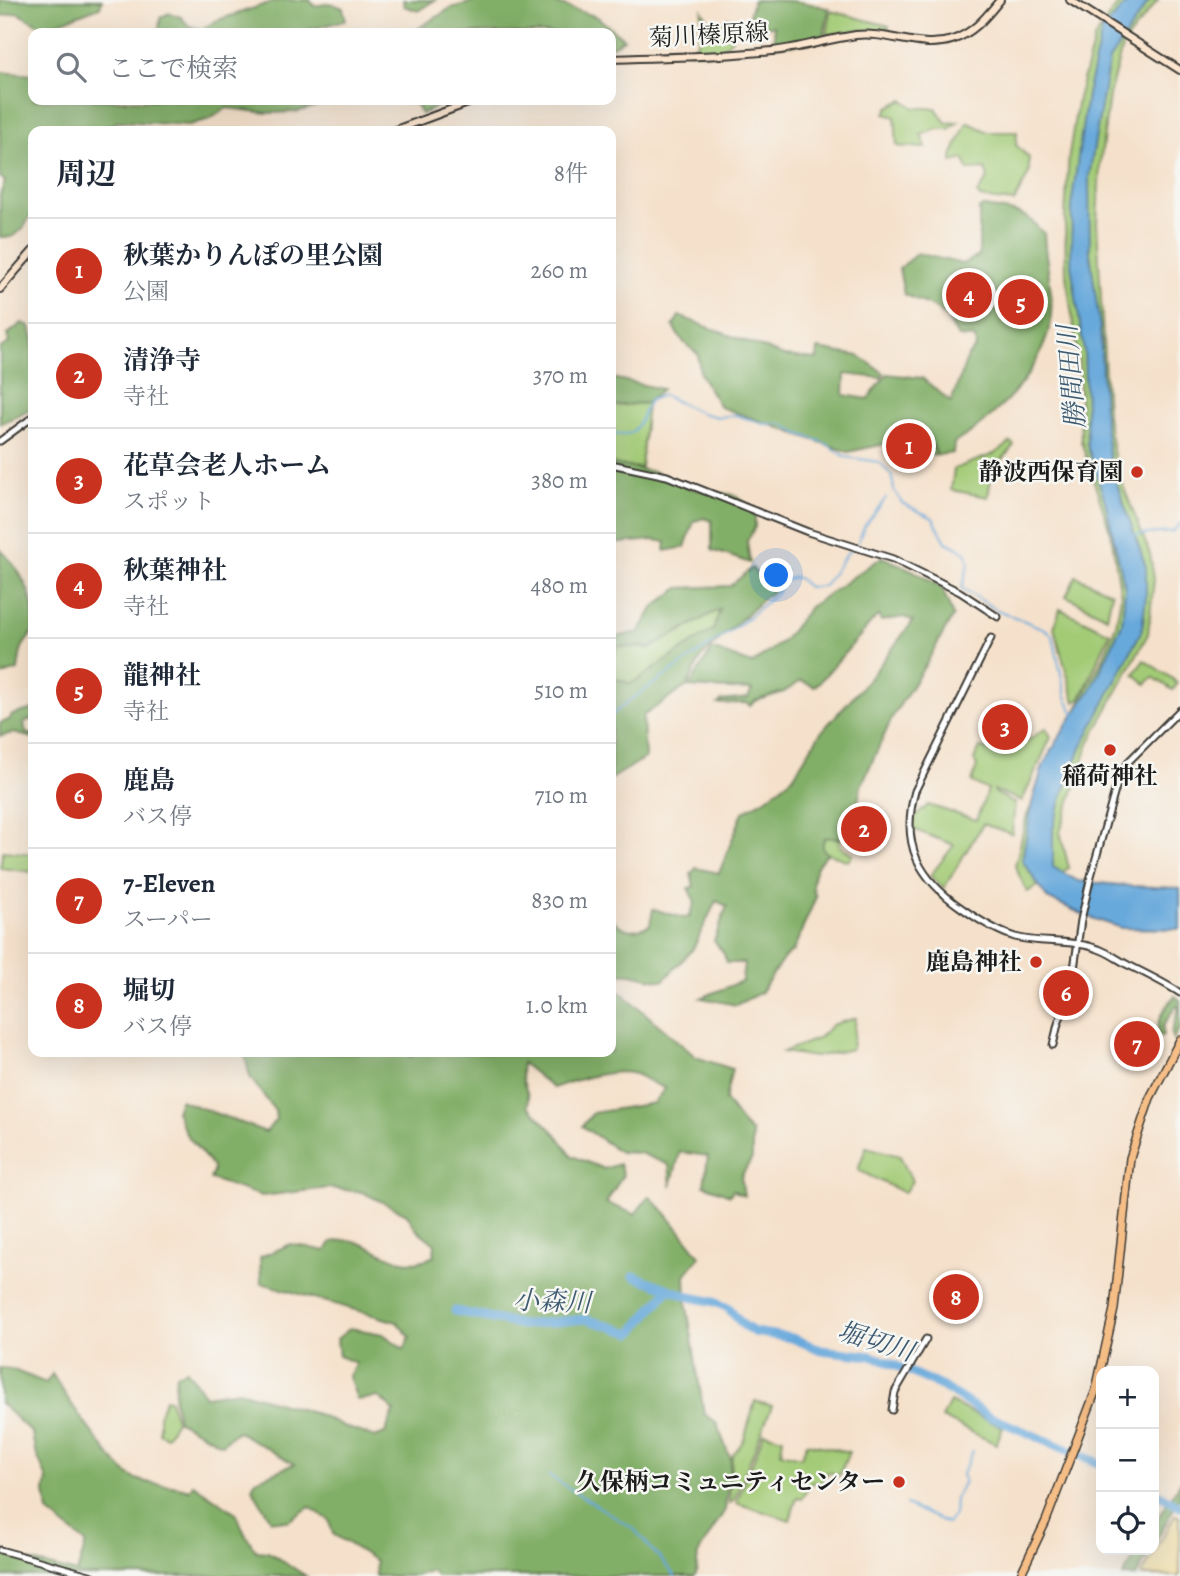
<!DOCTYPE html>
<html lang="ja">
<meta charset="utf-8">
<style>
:root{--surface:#fff;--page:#f6f6f7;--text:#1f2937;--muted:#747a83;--line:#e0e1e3;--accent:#c8321e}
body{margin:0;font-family:Alegreya,"Noto Serif JP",serif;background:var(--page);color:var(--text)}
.controls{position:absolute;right:21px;bottom:21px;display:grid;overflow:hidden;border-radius:14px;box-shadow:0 7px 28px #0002}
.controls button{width:63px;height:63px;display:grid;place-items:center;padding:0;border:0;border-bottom:2px solid var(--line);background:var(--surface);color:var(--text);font:35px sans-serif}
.you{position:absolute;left:777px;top:576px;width:24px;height:24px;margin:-18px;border:5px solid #fff;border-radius:50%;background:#1a73e8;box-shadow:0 0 0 10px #1a73e833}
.badge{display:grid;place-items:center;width:46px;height:46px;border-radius:50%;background:var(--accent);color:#fff;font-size:23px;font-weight:700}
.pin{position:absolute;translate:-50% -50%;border:4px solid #fff;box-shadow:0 2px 7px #0006}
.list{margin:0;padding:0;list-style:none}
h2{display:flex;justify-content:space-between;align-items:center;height:91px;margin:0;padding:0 28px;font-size:30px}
h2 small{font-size:23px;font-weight:400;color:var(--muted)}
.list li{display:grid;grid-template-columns:46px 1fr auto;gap:21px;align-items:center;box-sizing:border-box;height:105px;padding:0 28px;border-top:2px solid var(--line)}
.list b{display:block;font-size:26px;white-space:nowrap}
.list p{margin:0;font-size:23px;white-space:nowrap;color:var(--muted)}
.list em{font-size:23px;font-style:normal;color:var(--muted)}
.icon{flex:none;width:38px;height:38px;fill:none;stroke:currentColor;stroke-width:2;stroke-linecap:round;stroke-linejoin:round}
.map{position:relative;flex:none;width:1180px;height:1576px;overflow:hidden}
.search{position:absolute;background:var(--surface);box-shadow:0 7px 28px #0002;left:28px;top:28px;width:588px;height:77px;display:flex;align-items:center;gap:18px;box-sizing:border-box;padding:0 24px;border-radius:14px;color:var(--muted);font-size:26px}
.panel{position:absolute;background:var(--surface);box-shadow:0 7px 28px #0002;left:28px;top:126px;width:588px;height:931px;border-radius:14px}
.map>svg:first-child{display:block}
.green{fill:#a3cb76;stroke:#607449;stroke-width:2}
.forest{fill:#82af67;stroke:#4f6642;stroke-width:2}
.sand{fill:#eeda9e;stroke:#857b5d;stroke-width:2}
.water{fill:#67a9db;stroke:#42627c;stroke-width:2}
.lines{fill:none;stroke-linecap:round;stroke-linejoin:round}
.stream{stroke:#67a9db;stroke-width:2}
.river{stroke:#67a9db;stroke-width:9}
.tertiary-casing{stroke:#3d3a36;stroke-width:9}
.secondary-casing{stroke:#3d3a36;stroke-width:10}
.trunk-casing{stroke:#3d3a36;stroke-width:10}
.tertiary{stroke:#fff;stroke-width:5}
.secondary{stroke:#fbe5cf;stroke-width:6}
.trunk{stroke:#f6be87;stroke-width:7}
.poi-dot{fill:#c8321e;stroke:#f6f6f2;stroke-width:2.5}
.labels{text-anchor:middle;stroke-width:5;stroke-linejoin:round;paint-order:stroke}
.street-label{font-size:24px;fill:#1c1c1c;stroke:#f6f6f2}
.poi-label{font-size:24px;font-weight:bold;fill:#1c1c1c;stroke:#f6f6f2;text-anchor:end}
.water-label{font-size:26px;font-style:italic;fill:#3e5b72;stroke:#f6f6f2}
</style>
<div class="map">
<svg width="1180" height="1576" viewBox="0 0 1180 1576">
<rect width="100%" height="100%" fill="#f6f6f2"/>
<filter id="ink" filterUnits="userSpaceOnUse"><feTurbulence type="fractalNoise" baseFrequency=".0143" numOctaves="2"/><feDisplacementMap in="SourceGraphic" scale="14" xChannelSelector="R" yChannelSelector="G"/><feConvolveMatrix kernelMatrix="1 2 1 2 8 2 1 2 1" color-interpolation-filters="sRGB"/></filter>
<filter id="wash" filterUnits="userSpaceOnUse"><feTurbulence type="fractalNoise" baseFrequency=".00686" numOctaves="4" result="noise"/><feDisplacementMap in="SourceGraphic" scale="28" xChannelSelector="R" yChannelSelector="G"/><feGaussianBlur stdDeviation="1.57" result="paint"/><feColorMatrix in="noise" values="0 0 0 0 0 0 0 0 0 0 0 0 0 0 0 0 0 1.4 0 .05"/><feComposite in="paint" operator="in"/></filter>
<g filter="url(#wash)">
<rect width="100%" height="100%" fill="#f5e1cb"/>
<g class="green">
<path d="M1122,0H1158L1123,44L1109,95L1100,165L1097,223L1107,416L1116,468L1150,554L1154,579L1148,634L1089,743L1060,832L1069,868L1027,892L1015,866L1027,815L1066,730L1103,658L1116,625L1121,596L1111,534L1081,441L1079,365L1066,274L1065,216L1069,154L1078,98L1095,37L1111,13Z"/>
<path d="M702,10L712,26L728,18L730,20L732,39L717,54L689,52L698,41Z"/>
<path d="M831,11L889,26L887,33L859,30L827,35Z"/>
<path d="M903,100L915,108H936L946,123L958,122L949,129H936L921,135L926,148L897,146L895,117L885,114L888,107Z"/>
<path d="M967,122L988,132H1017L1016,145L1029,158V173L1014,202L980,198L977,194L988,178L985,169L968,170L964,159L952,162V156Z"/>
<path d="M647,403L641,468L611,464V406Z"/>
<path d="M899,433L923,435L930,438L929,444L937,455L919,454L888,447L887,443L892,434Z"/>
<path d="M1011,442L1014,445L992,472L988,497L951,490L954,469L994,454Z"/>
<path d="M1076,576L1112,593L1107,617L1066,596Z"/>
<path d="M721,608L714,629L631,684L611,677V667L617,646L650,649Z"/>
<path d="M1060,609L1110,633L1081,698L1075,702L1054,628Z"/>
<path d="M1144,660L1173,679L1177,684L1173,690L1153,677L1146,684L1134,674Z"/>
<path d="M1046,728L1051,737L1022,801L994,790L995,793L1015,803L1012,834L983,824L944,888L930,876L954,845L912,829L915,817L928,805L976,820L988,790L972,782L977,766L974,760L980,748L1009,754Z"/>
<path d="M835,837L840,839V846L853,854L848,861L827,853L822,848L824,838Z"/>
<path d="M3,851L33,854V872L0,868Z"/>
<path d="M856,1018L852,1049L815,1057L783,1052L819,1038L832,1025Z"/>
<path d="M866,1147L900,1156L912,1181L904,1193L858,1170Z"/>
<path d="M165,1399L170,1400L176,1421L166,1437L159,1433V1416Z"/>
<path d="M755,1401L772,1406L734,1500L729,1504L732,1456L744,1440Z"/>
<path d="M950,1402L1003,1428L996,1444L942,1418Z"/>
<path d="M764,1433L783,1438L781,1452L801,1457L807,1443L849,1452L839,1476L828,1472L821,1483H811L802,1498L797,1497L790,1520L736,1503Z"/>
</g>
<g class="forest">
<path d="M0,0H102L100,7L44,28L18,13L0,16Z"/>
<path d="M278,0H310L314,6L331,3L343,8L346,20L297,33H155L158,32L161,17L170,13L181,17L189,26L202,29L218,20Z"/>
<path d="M403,0H435L418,11L404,6Z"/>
<path d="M480,0H546L597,17L624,39L611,47V33H411L451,8Z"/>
<path d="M753,0C777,0 806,0 829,9L824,36L809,43L775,46L774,26L752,27L747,24Z"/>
<path d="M0,72L33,75V100H337L297,112L267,113L227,108L210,119L189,125L119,121L100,131H33V211L23,229L11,237H0V195L5,181L0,177Z"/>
<path d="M413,100H452L421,114Z"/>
<path d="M984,207C998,209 1020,211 1031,220C1036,225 1037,229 1044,233C1045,263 1055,294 1050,324C1041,372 994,420 954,443L953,453L937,455L928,435L895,432L885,444L848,452L720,407L700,374L698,354C687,346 679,339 673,326L679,316L784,356L817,359L818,349L859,356L884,373L881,378L845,374L844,395L868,399L887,374L922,378L951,402L968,356L976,347L975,338L958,337L946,316L933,307L904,294L899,269L917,253L962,264L979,256V208Z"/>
<path d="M22,323L30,326L33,339V408L0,424V348L9,343L7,335Z"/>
<path d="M611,340L612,378L662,389L647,403L611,406Z"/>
<path d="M611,464L655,472L685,486L698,490L735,495L755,510V527L747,541L750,563L712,550V521L704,518L694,521L685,547L665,551L666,542L654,540L611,544Z"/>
<path d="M0,549C20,569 38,599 33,629C32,636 25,641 22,648C20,654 19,663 18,670L0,676Z"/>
<path d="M882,557L912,570L942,588L953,616L926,664L893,716L861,786L856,813L840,839L835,837L824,838L822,848L827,854C815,865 808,881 816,897L793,951L784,958L760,993L736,1005L701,998L742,981L744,963H727L723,952L714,941L727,906L716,901L693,949L663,981L630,974L611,973V918C623,931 633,933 650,925L653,909L684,918L689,917L695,902L688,888L694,887L691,874L696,868L719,873L743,812L767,798L793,777L821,732L869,679L913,621L904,617L881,621L878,615L815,687L801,681L784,692L755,701L750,706L747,703L718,704L721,701L748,698L752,690L689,687L712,649L752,664L783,641L810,607Z"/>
<path d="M752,568L759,576L785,571L779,587L765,597L701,657L687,686L643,716L645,758L611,779V677L631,684L714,629L720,609L651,647L617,646V637L639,632L654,607L679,588L730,586Z"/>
<path d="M33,709V718L24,723L26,733L33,735V738L13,733L0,736V723L9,720L12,715Z"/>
<path d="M611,984L696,1057L732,1069L725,1100L745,1127L752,1133V1158L741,1177L744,1196L733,1190L730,1195L704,1185L708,1156L680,1152L671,1186L669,1165L640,1153L620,1152L582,1126L593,1113L654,1103L665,1088C656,1085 648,1081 640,1076C619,1065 575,1080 553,1088L522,1063C518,1083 531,1089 528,1106L556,1134L572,1156L604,1169L619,1164L623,1175L606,1203L635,1214L649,1196L664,1211L700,1256L685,1275L686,1300L704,1414L716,1422L731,1460L725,1510L698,1554L696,1574L694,1576H436L432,1570L415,1576H375L376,1561L333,1534L329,1520L310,1507L288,1521L271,1520L252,1488L256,1480L294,1464L237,1431L222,1444L178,1421L174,1400L176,1374L187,1370L205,1396L239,1391L320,1415L345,1427L375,1437L385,1433L394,1411L379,1397L357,1400L349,1376L356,1363L339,1356L337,1339L350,1328L383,1334L404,1349L410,1337L397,1322L261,1283L260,1257L291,1244L326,1251L331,1242C338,1241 347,1239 354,1241C382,1249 402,1273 434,1256L435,1244L416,1229L407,1214L362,1192L329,1188L262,1196L210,1179L213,1172V1167L186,1134L176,1111L180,1100L266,1132L276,1119L275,1111L250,1077L244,1052H399L412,1057L411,1052H611Z"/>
<path d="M1175,996L1180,1000V1028L1173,1039L1171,1034L1179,1007L1176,1006L1163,1026V1036H1159C1155,1022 1166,1006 1175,996Z"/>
<path d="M0,1368L11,1369L46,1383L52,1374C65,1395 116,1472 136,1479C153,1486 173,1484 189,1490L193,1484L236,1513L244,1532L256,1551L268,1552L306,1576H0V1556L4,1555L77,1573L86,1543L48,1512L45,1492L47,1479L35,1450L32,1433L0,1403Z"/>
<path d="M1180,1482V1497L1154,1544V1524Z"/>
<path d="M1139,1550H1151L1136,1576H1123Z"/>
</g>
<path class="sand" d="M1175,1515L1180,1517V1574L1179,1576H1141Z"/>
<path class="water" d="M1130,0H1150L1109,60L1089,176L1090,253L1100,328L1104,416L1111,467L1146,567V597L1142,630L1082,746L1062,797L1053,829V867L1078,881L1130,886L1180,888V929L1121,928L1086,916L1047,898L1022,860L1032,803L1043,766L1066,726L1092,688L1122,624L1125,588L1105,501L1087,445L1084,351L1071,265L1072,200L1087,94L1102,30Z"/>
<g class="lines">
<g class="stream">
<path d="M611,434C642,439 637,420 650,400L663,395L701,413L718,417L736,415L764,424H783L797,433L825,443L846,457L879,462L892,476L894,490L902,503L933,518L946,542L966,552L969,562L962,588L995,609L1047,630L1053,637L1066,697L1074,715"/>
<path d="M1135,535L1172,532L1180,524"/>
<path d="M857,545L864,527L886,498"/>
<path d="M611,716L626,703L738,626L777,593L783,581L792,577L798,578L808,587L824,586L847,553L853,548"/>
<path d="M548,1475L634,1529L675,1576"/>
<path d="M906,1505L947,1523L954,1514L955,1499L964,1481L962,1474L973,1451"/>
</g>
<g class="river">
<path d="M634,1276L690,1297L715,1302L728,1308L743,1325L754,1332L792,1338L821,1350L871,1356L888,1362L943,1387L988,1416L1101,1464"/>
<path d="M455,1311L522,1325L585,1319L632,1333L669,1289"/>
<path d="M1154,1492L1180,1506"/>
</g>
</g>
</g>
<g filter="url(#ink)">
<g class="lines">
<defs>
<g id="tertiary">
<path d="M0,441L33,417"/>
<path d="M611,464L667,476L808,532L893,559L960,592L998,617"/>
<path d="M991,638L915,791C900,845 919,879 963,909C980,921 996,931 1015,937C1041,944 1069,939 1095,948C1107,951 1117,959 1128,965C1146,974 1163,982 1180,993"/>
<path d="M1053,1045L1058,1024L1071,990L1081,920L1091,876L1118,780L1129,761L1180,710"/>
<path d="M892,1410L895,1392L926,1339"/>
<path d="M0,1550L93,1576"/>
</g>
<g id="secondary">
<path d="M1070,0L1180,70"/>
<path d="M611,59C664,57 718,57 772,51C800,48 828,39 856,35C888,31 919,50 952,40C974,33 986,17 1000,0"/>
<path d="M393,131L476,100"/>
<path d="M0,289L33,251"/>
</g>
<path id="trunk" d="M1020,1576L1046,1521L1096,1390L1114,1309L1130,1158L1150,1098L1180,1040"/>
</defs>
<use href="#tertiary" class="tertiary-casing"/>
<use href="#secondary" class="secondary-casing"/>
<use href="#trunk" class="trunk-casing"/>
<use href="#tertiary" class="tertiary"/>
<use href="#secondary" class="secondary"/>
<use href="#trunk" class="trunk"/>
</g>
</g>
<g class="poi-dot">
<circle cx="1137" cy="472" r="7"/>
<circle cx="1110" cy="750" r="7"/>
<circle cx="1036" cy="962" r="7"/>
<circle cx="899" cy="1482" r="7"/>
</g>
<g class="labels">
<g class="street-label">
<text transform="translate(709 35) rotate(-3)" y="8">菊川榛原線</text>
</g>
<g class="poi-label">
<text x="1123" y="480">静波西保育園</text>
<text x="1110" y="784" text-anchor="middle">稲荷神社</text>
<text x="1022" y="970">鹿島神社</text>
<text x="885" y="1490">久保柄コミュニティセンター</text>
</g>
<g class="water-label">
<text transform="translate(1071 377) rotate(-95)" y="9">勝間田川</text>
<text transform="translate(552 1301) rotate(2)" y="9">小森川</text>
<text transform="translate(876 1341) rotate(17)" y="9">堀切川</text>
</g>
</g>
</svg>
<div class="controls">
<button>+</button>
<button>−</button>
<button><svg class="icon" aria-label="locate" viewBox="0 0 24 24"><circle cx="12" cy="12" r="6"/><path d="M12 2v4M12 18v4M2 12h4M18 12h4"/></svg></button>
</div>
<div class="you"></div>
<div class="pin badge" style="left:909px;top:446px">1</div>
<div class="pin badge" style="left:864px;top:829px">2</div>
<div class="pin badge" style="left:1005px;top:727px">3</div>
<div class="pin badge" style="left:969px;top:295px">4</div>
<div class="pin badge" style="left:1021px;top:302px">5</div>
<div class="pin badge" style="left:1066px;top:993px">6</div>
<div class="pin badge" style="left:1137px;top:1044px">7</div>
<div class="pin badge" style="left:956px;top:1297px">8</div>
<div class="search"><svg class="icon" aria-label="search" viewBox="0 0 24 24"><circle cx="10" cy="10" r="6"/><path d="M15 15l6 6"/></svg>ここで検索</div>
<section class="panel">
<h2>周辺<small>8件</small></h2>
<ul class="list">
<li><span class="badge">1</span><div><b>秋葉かりんぽの里公園</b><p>公園</p></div><em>260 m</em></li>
<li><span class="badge">2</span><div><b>清浄寺</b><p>寺社</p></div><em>370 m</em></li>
<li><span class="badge">3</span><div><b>花草会老人ホーム</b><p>スポット</p></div><em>380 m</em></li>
<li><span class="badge">4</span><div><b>秋葉神社</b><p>寺社</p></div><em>480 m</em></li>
<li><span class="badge">5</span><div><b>龍神社</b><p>寺社</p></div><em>510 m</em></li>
<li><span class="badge">6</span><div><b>鹿島</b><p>バス停</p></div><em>710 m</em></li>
<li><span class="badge">7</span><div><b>7-Eleven</b><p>スーパー</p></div><em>830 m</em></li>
<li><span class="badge">8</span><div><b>堀切</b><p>バス停</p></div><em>1.0 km</em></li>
</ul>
</section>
</div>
